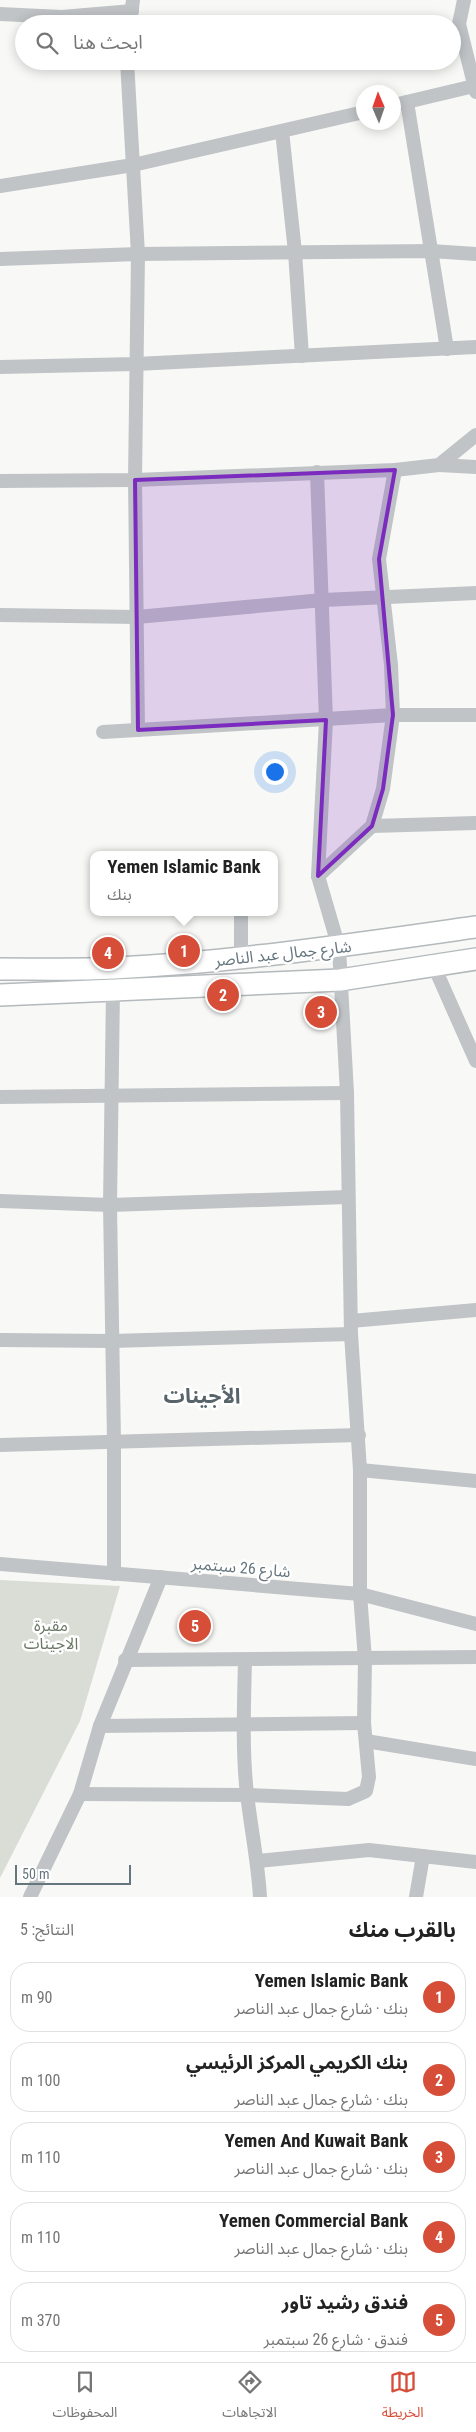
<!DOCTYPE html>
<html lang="ar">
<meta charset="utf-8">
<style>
:root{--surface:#fff;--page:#f6f6f6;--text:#222;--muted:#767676;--line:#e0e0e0;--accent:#d64e38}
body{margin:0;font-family:"Roboto Condensed","Noto Sans Arabic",sans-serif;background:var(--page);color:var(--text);direction:rtl}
.compass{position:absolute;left:356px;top:85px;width:45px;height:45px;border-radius:50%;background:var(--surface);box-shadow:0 2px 12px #0003;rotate:358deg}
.scale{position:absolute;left:15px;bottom:12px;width:116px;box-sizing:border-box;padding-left:5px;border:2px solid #66767f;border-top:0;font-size:14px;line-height:18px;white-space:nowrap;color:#66767f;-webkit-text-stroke:4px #fff;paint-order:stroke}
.you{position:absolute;left:274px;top:771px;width:18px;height:18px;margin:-12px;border:4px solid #fff;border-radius:50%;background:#1a73e8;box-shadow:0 0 0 8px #1a73e833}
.badge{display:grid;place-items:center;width:32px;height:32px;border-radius:50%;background:var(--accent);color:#fff;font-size:16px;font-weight:700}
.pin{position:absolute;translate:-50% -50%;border:2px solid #fff;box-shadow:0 1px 5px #0006}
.popup{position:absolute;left:90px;top:851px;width:188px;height:65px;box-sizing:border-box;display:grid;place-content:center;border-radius:10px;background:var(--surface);filter:drop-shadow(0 1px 4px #0005);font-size:16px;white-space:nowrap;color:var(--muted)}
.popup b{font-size:19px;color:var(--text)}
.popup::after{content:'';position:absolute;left:50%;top:100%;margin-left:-10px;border:10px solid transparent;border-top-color:var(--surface)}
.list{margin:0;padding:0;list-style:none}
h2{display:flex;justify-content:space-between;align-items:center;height:65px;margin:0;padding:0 20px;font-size:21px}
h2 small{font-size:16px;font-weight:400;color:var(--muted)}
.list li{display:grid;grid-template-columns:32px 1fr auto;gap:15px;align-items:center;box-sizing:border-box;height:70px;margin:0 10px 10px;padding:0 10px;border:1px solid var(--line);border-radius:20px}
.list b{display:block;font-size:19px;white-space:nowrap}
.list p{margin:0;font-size:16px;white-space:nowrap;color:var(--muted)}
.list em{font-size:16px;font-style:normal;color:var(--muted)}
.icon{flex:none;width:28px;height:28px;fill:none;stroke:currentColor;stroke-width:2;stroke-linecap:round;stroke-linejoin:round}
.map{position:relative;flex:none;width:476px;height:1897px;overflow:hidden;direction:ltr}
.search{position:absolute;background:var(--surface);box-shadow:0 2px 12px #0003;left:15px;right:15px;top:15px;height:55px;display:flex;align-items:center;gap:12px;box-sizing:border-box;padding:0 18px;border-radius:28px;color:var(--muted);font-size:19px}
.sheet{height:465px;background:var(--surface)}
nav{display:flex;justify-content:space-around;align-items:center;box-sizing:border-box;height:70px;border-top:1px solid var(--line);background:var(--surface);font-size:14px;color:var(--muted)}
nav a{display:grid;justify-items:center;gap:2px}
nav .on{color:var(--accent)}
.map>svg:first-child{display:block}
.green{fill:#d9ddd5}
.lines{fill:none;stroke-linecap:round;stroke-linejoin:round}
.primary-casing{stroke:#b4b9bc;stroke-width:24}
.minor{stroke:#c0c4c7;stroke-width:14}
.primary{stroke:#fff;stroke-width:21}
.marked{fill:#7b2cbf;fill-opacity:0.2;stroke:#7b2cbf;stroke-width:4;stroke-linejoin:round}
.labels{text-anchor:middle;stroke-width:5;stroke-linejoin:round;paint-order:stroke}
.street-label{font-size:16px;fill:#66767f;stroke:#fff}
.park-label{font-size:16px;fill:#697764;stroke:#fff}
.district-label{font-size:21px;font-weight:bold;fill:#57646a;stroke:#fff}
</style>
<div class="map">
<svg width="476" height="1897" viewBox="0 0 476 1897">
<rect width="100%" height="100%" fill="#f8f8f6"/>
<path class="green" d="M0,1580L120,1586L80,1721L0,1878Z"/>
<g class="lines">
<defs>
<g id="primary">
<path d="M0,969C38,969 76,970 114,968C235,962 356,944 476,927"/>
<path d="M0,995L340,980L476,959"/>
</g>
</defs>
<use href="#primary" class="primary-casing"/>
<g class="minor">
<path d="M464,0L459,24L476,92"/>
<path d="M0,14L62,17L132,11"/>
<path d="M130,24L133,0"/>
<path d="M127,61L138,254L135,480L138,730"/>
<path d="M407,102L447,349"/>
<path d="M394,105L474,86"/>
<path d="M282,131L295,252L302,356"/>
<path d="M0,186L133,165L364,112"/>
<path d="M0,259L138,254L431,251L476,254"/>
<path d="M0,367L136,364L476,347"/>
<path d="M439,465L476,467"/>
<path d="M0,481L135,480L395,470L439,465L476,435"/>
<path d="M0,615L137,617L323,600L476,593"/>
<path d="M103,732L393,715H476"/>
<path d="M372,826L476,823"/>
<path d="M318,876L372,826L383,789L393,715L391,665L379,559L395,470"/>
<path d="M241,912V958"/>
<path d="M433,964L476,1061"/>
<path d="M113,990L110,1205L114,1441V1574"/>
<path d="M0,1097L347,1093"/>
<path d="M0,1201L110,1205L347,1197"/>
<path d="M351,1321L476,1310"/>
<path d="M0,1340L112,1341L351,1334"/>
<path d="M0,1445L359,1435"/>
<path d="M360,1470L476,1481"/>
<path d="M0,1564L360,1594L476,1624"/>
<path d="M125,1660L476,1657"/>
<path d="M245,1660C244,1705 242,1750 247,1794C251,1829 258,1862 260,1897"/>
<path d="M100,1726L364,1723"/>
<path d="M366,1741L476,1759"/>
<path d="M80,1794L247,1795L348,1799L366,1791L369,1777L364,1723L365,1659L360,1594V1470L351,1334L347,1093L339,948L318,876L326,720L317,472"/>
<path d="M258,1861L369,1850L476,1862"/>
<path d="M30,1897L80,1794L100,1726L161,1577"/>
<path d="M416,1897L423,1856"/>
</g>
<use href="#primary" class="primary"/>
</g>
<path class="marked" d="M395,470L379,559L393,715L383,789L372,826L318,876L326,720L138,730L135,480Z"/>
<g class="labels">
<g class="street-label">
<text transform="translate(283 953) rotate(-6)" y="6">شارع جمال عبد الناصر</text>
<text transform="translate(241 1567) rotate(5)" y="6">شارع 26 سبتمبر</text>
</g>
<g class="park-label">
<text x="51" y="1631">مقبرة<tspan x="51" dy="18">الاجينات</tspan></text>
</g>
<g class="district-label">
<text x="202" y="1403">الأجينات</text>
</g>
</g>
</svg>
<svg class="compass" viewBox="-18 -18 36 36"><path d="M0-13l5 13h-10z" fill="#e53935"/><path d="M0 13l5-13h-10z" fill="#767676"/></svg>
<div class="scale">50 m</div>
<div class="you"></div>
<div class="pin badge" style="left:184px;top:951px">1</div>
<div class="popup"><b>Yemen Islamic Bank</b>بنك</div>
<div class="pin badge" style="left:223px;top:995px">2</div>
<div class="pin badge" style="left:321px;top:1012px">3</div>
<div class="pin badge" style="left:108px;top:953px">4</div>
<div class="pin badge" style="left:195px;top:1626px">5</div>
<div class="search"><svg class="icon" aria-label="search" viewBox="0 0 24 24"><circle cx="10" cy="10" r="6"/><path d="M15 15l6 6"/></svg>ابحث هنا</div>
</div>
<section class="sheet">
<h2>بالقرب منك<small>النتائج: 5</small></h2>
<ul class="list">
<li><span class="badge">1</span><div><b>Yemen Islamic Bank</b><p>بنك · شارع جمال عبد الناصر</p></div><em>90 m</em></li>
<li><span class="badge">2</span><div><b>بنك الكريمي المركز الرئيسي</b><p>بنك · شارع جمال عبد الناصر</p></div><em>100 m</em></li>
<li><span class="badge">3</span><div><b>Yemen And Kuwait Bank</b><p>بنك · شارع جمال عبد الناصر</p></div><em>110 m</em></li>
<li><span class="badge">4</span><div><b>Yemen Commercial Bank</b><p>بنك · شارع جمال عبد الناصر</p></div><em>110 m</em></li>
<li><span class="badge">5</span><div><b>فندق رشيد تاور</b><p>فندق · شارع 26 سبتمبر</p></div><em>370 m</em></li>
</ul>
</section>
<nav>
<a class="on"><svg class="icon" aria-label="map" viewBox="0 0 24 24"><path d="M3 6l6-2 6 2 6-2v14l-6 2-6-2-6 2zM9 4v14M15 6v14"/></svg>الخريطة</a>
<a><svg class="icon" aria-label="directions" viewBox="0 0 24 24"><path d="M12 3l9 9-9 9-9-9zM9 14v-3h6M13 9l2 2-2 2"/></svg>الاتجاهات</a>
<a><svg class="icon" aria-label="saved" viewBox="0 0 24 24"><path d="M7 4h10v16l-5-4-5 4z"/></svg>المحفوظات</a>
</nav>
